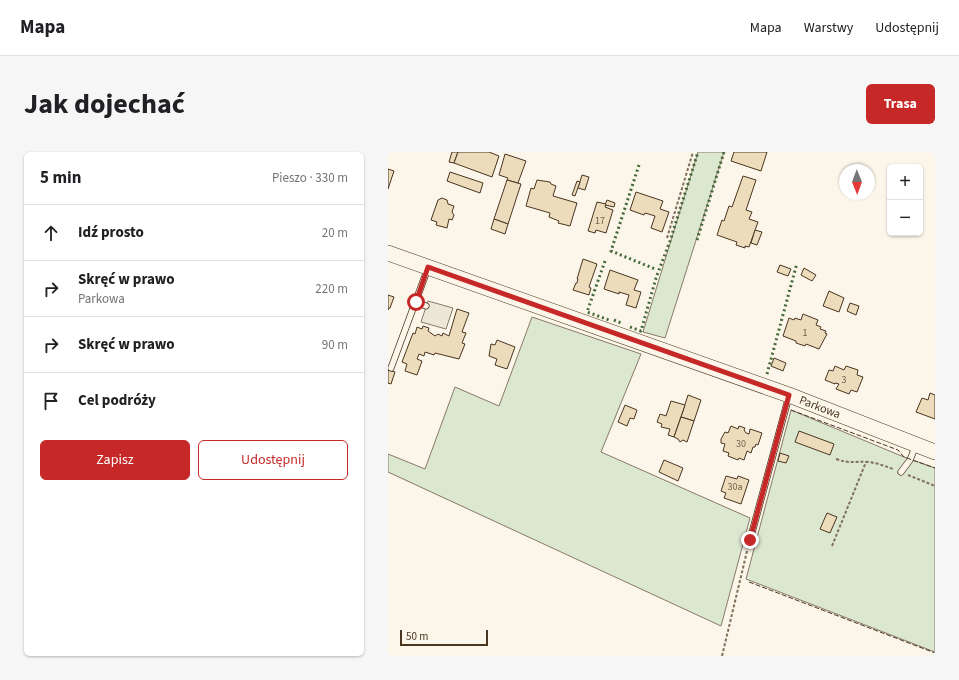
<!DOCTYPE html>
<html lang="pl">
<meta charset="utf-8">
<style>
:root{--surface:#fff;--page:#f6f6f6;--text:#202124;--muted:#757577;--line:#e0e0e0;--accent:#c62828}
body{margin:0;font-family:"Source Sans 3",sans-serif;background:var(--page);color:var(--text)}
.controls{position:absolute;right:12px;top:12px;display:grid;overflow:hidden;border-radius:6px;box-shadow:0 1px 3px #0004}
.controls button{width:36px;height:36px;display:grid;place-items:center;padding:0;border:0;border-bottom:1px solid var(--line);background:var(--surface);color:var(--text);font:20px sans-serif}
.compass{position:absolute;left:451px;top:12px;width:36px;height:36px;border-radius:50%;background:var(--surface);box-shadow:0 1px 3px #0004;rotate:179deg}
.scale{position:absolute;left:12px;bottom:10px;width:88px;box-sizing:border-box;padding-left:4px;border:2px solid #4a3520;border-top:0;font-size:11px;line-height:14px;white-space:nowrap;color:#4a3520;-webkit-text-stroke:3px #fbf6e9;paint-order:stroke}
.stop{position:absolute;width:12px;height:12px;margin:-9px;border:3px solid #c62828;border-radius:50%;background:#fff}
.stop.end{background:#c62828;border-color:#fff;box-shadow:0 1px 4px #0008}
.list{margin:0;padding:0;list-style:none}
h2{display:flex;justify-content:space-between;align-items:center;height:52px;margin:0;padding:0 16px;font-size:17px}
h2 small{font-size:13px;font-weight:400;color:var(--muted)}
.list li{display:grid;grid-template-columns:26px 1fr auto;gap:12px;align-items:center;box-sizing:border-box;height:56px;padding:0 16px;border-top:1px solid var(--line)}
.list b{display:block;font-size:15px;white-space:nowrap}
.list p{margin:0;font-size:13px;white-space:nowrap;color:var(--muted)}
.list em{font-size:13px;font-style:normal;color:var(--muted)}
.actions{display:flex;gap:8px;padding:12px 16px}
.actions a{flex:1;padding:9px 0;border:1px solid var(--accent);border-radius:6px;text-align:center;font-size:14px;color:var(--accent)}
.actions .main{background:var(--accent);color:#fff}
.icon{flex:none;width:22px;height:22px;fill:none;stroke:currentColor;stroke-width:2;stroke-linecap:round;stroke-linejoin:round}
.map{position:relative;flex:none;width:547px;height:504px;overflow:hidden;border-radius:6px}
header{display:flex;align-items:center;gap:24px;box-sizing:border-box;height:56px;padding:0 20px;background:var(--surface);border-bottom:1px solid var(--line)}
header strong{font-size:19px}
nav{display:flex;gap:22px;margin-inline-start:auto;font-size:14px}
.intro{display:flex;align-items:center;justify-content:space-between;box-sizing:border-box;height:96px;padding:0 24px}
h1{margin:0;font-size:28px}
.button{padding:10px 18px;border-radius:6px;background:var(--accent);color:#fff;font-size:14px;font-weight:700}
main{display:flex;gap:24px;padding:0 24px}
aside{flex:1;background:var(--surface);border-radius:6px;box-shadow:0 1px 3px #0004}
.map>svg:first-child{display:block}
.green{fill:#dce7d0;stroke:#887966}
.parking{fill:#ede7d9;stroke:#887966}
.building{fill:#ecdcbc;stroke:#4a3520}
.lines{fill:none;stroke-linecap:round;stroke-linejoin:round}
.lane-casing{stroke:#4a3520;stroke-width:7}
.secondary-casing{stroke:#4a3520;stroke-width:16}
.path{stroke:#7f6f5c;stroke-width:2;stroke-dasharray:3 2;stroke-linecap:butt}
.lane{stroke:#fbf6e9;stroke-width:5.5}
.secondary{stroke:#fbf6e9;stroke-width:15}
.hedge{stroke:#436837;stroke-width:3;stroke-dasharray:2 3;stroke-linecap:butt}
.fence{stroke:#4a3520;stroke-width:1;stroke-dasharray:5 2;stroke-linecap:butt}
.route{stroke:#c62828;stroke-width:5}
.labels{text-anchor:middle;stroke-width:3;stroke-linejoin:round;paint-order:stroke}
.number-label{font-size:10px;fill:#725f47}
.street-label{font-size:12px;fill:#4a3520;stroke:#fbf6e9}
</style>
<header>
<strong>Mapa</strong>
<nav><a>Mapa</a><a>Warstwy</a><a>Udostępnij</a></nav>
</header>
<div class="intro"><h1>Jak dojechać</h1><a class="button">Trasa</a></div>
<main>
<aside>
<h2>5 min<small>Pieszo · 330 m</small></h2>
<ul class="list">
<li><svg class="icon" aria-label="ahead" viewBox="0 0 24 24"><path d="M12 20V5M6 11l6-6 6 6"/></svg><div><b>Idź prosto</b></div><em>20 m</em></li>
<li><svg class="icon" aria-label="right" viewBox="0 0 24 24"><path d="M7 20v-9h11M14 6l5 5-5 5"/></svg><div><b>Skręć w prawo</b><p>Parkowa</p></div><em>220 m</em></li>
<li><svg class="icon" aria-label="right" viewBox="0 0 24 24"><path d="M7 20v-9h11M14 6l5 5-5 5"/></svg><div><b>Skręć w prawo</b></div><em>90 m</em></li>
<li><svg class="icon" aria-label="arrive" viewBox="0 0 24 24"><path d="M6 21V4h12l-3 4 3 4H6"/></svg><div><b>Cel podróży</b></div></li>
</ul>
<div class="actions"><a class="main">Zapisz</a><a>Udostępnij</a></div>
</aside>
<div class="map">
<svg width="547" height="504" viewBox="0 0 547 504">
<rect width="100%" height="100%" fill="#fbf6e9"/>
<g class="green">
<path d="M310,0H336L277,186L255,180Z"/>
<path d="M144,165L253,202L213,300L362,366L333,474L0,320V302L37,317L67,235L111,254Z"/>
<path d="M403,258L516,305L547,316V500L358,427Z"/>
</g>
<path class="parking" d="M40,149L65,156L58,177L33,170Z"/>
<g class="building">
<path d="M64,0H70L66,11L61,10Z"/>
<path d="M70,0H101L111,4L104,25L66,11Z"/>
<path d="M346,0H379L373,19L343,9Z"/>
<path d="M117,2L138,9L130,31L119,28L120,26L111,23Z"/>
<path d="M0,17L6,19L0,37Z"/>
<path d="M62,20L95,31L92,41L59,29Z"/>
<path d="M194,23L201,25L197,38L190,36Z"/>
<path d="M355,24L368,28L358,58L364,60L361,67L370,70L361,95L357,94V96L348,93L349,90L329,83L334,68L336,69L341,54L344,55Z"/>
<path d="M119,28L133,32L120,72L106,67Z"/>
<path d="M149,28L162,30L163,32L168,34L165,44L189,51L182,74L170,71L171,69L161,65L162,61L138,54L143,36L146,37Z"/>
<path d="M189,29L192,30L187,44L184,43Z"/>
<path d="M248,40L275,49L272,57L281,60L274,80L263,76L267,64L257,61L256,63L242,58Z"/>
<path d="M54,46L59,48L60,52L66,54L64,60L66,63L64,68L61,67L59,76L48,73L49,70L43,68L50,48Z"/>
<path d="M219,48L227,51L226,55L217,53Z"/>
<path d="M209,50L218,52L217,55L225,58L218,81L208,78L207,81L200,79Z"/>
<path d="M106,67L120,72L117,82L103,77Z"/>
<path d="M367,78L374,80L369,93L363,91Z"/>
<path d="M195,107L209,112L201,135L203,136L201,143L185,138L188,131H189L190,127H189Z"/>
<path d="M392,113L403,117L400,124L389,120Z"/>
<path d="M416,116L428,123L424,129L413,123Z"/>
<path d="M222,118L250,128L246,138L253,140L248,156L238,153L241,143L231,140V142L216,137Z"/>
<path d="M441,139L456,146L451,160L435,154Z"/>
<path d="M0,143L6,145L2,156H1L0,158Z"/>
<path d="M462,151L471,154L468,163L459,159Z"/>
<path d="M69,157L81,161L74,180L78,181L74,191L77,192L71,207L47,201L46,203L37,200L36,204L31,202L29,207L34,209L29,223L17,219L19,212L14,210L25,181L27,182L29,175L34,177L35,174L41,176L40,179L47,184L50,182L54,184L55,181L61,184Z"/>
<path d="M415,162L430,168L428,173L433,175L432,177L438,179L437,181L439,182L431,197L418,192L417,194L408,191V189L395,184L401,166L406,168L407,166L413,168Z"/>
<path d="M109,188L127,195L119,217L107,213L109,207L101,204L103,192L107,193Z"/>
<path d="M386,206L398,211L395,219L383,214Z"/>
<path d="M447,214L456,218L458,214L470,218L469,223L475,225L469,240L463,238L461,242L448,237L451,232L447,231V232L437,228L441,218L445,219Z"/>
<path d="M0,218L7,220L3,232L0,231Z"/>
<path d="M542,241L547,243V267L528,260L534,246L540,248Z"/>
<path d="M300,243L313,248L306,269L293,265Z"/>
<path d="M283,249L297,253L286,285L280,283L282,277L273,275L274,272L269,270L272,262L278,264Z"/>
<path d="M237,253L249,258L246,267L242,266L239,274L230,270Z"/>
<path d="M293,265L306,269L299,290L295,288L292,290L290,287L286,285Z"/>
<path d="M343,274L350,277L351,274L357,276L356,278L358,281L361,282L362,277L374,281L370,293L368,292L367,295H365L363,301L359,299L356,308L351,306L350,308L340,304L341,301L335,299L337,292L333,291V287L337,280L340,281Z"/>
<path d="M411,279L446,292L442,303L407,290Z"/>
<path d="M392,301L401,304L398,311L390,309Z"/>
<path d="M276,308L295,316L290,329L271,320Z"/>
<path d="M338,324L349,327L350,324L361,328L353,352L336,346L338,341L333,339Z"/>
<path d="M439,361L449,365L442,381L432,377Z"/>
</g>
<g class="lines">
<defs>
<g id="lane">
<path d="M28,150L38,154"/>
<path d="M3,216L40,116"/>
<path d="M513,320L522,308L528,293"/>
<path d="M362,388L401,244"/>
</g>
<path id="secondary" d="M0,101L401,243L547,300"/>
</defs>
<use href="#lane" class="lane-casing"/>
<use href="#secondary" class="secondary-casing"/>
<g class="path">
<path d="M279,86L305,0"/>
<path d="M448,307C462,312 467,309 480,310C489,311 497,314 505,317"/>
<path d="M520,323L547,334"/>
<path d="M444,394L478,310"/>
<path d="M334,504L360,395"/>
</g>
<use href="#lane" class="lane"/>
<use href="#secondary" class="secondary"/>
<g class="hedge">
<path d="M251,13L223,99L267,117"/>
<path d="M309,88L336,0"/>
<path d="M217,109L199,160L221,168"/>
<path d="M226,168L233,171"/>
<path d="M242,175L253,179L268,126L282,89L310,0"/>
<path d="M379,222L409,111"/>
</g>
<g class="fence">
<path d="M403,258L510,298L516,305L547,316"/>
<path d="M361,430L547,501"/>
</g>
</g>
<g class="lines">
<path class="route" d="M28,150L40,115L401,243L362,388"/>
</g>
<g class="labels">
<g class="number-label">
<text x="212" y="72">17</text>
<text x="417" y="184">1</text>
<text x="456" y="231">3</text>
<text x="353" y="295">30</text>
<text x="347" y="338">30a</text>
</g>
<g class="street-label">
<text transform="translate(432 255) rotate(21)" y="4">Parkowa</text>
</g>
</g>
</svg>
<div class="controls">
<button>+</button>
<button>−</button>
</div>
<svg class="compass" viewBox="-18 -18 36 36"><path d="M0-13l5 13h-10z" fill="#e53935"/><path d="M0 13l5-13h-10z" fill="#757577"/></svg>
<div class="scale">50 m</div>
<div class="stop" style="left:28px;top:150px"></div>
<div class="stop end" style="left:362px;top:388px"></div>
</div>
</main>
